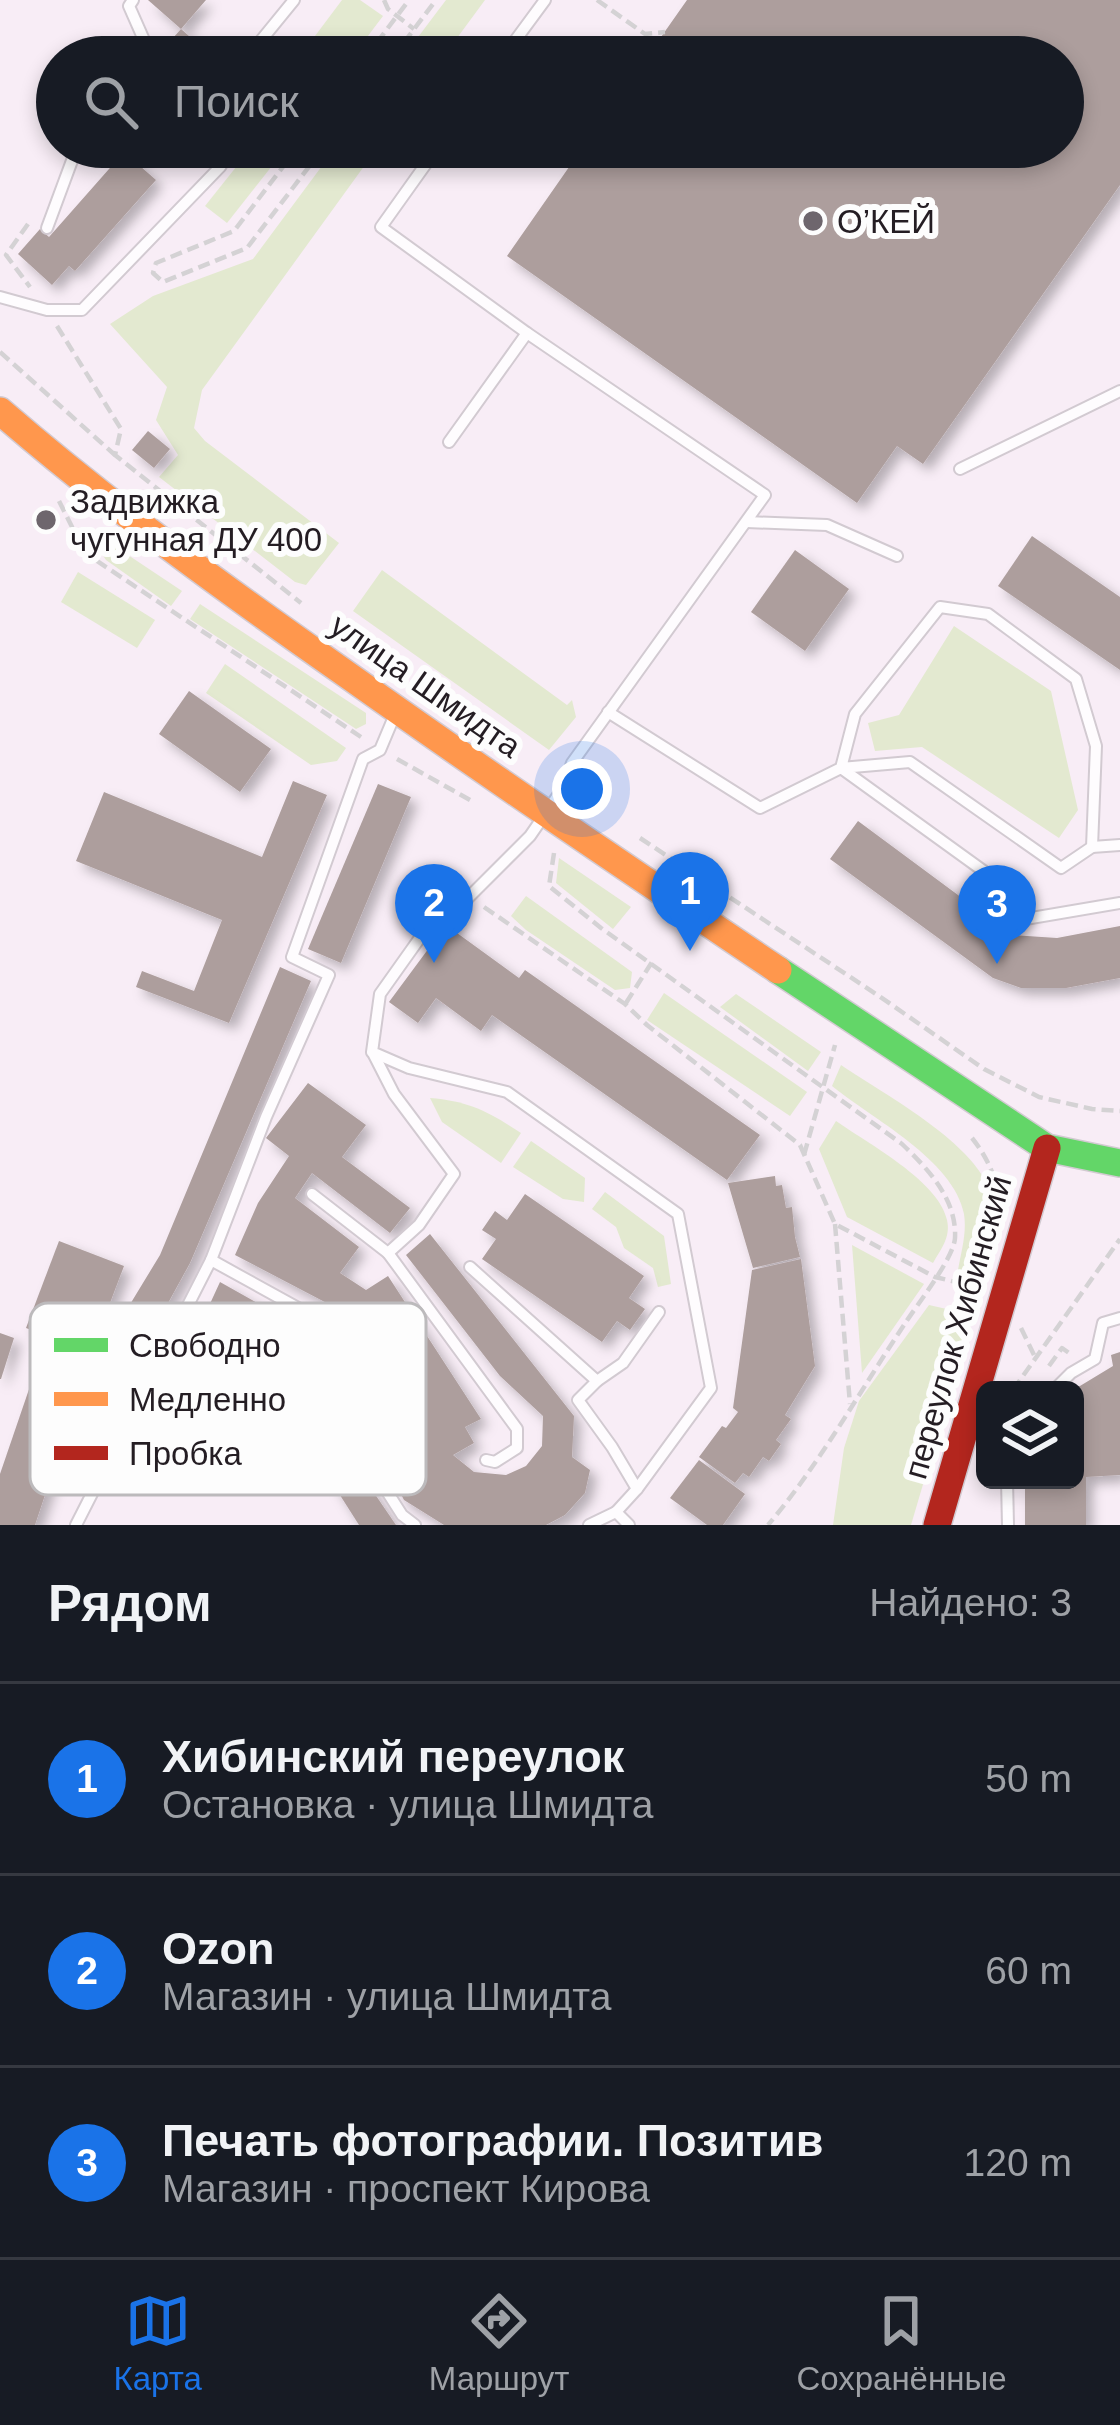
<!DOCTYPE html>
<html lang="ru">
<meta charset="utf-8">
<style>
:root{--surface:#171b24;--page:#242831;--text:#f1f3f6;--muted:#9ea1a6;--line:#363941;--accent:#1a73e8}
body{margin:0;font-family:Helvetica,sans-serif;background:var(--page);color:var(--text)}
.controls{position:absolute;right:36px;bottom:36px;display:grid;overflow:hidden;border-radius:18px;box-shadow:0 6px 18px #0003}
.controls button{width:108px;height:108px;display:grid;place-items:center;padding:0;border:0;border-bottom:3px solid var(--line);background:var(--surface);color:var(--text);font:60px sans-serif}
.you{position:absolute;left:582px;top:789px;width:42px;height:42px;margin:-30px;border:9px solid #fff;border-radius:50%;background:#1a73e8;box-shadow:0 0 0 18px #1a73e833}
.badge{display:grid;place-items:center;width:78px;height:78px;border-radius:50%;background:var(--accent);color:#fff;font-size:39px;font-weight:700}
.pin{position:absolute;translate:-50% -99px;filter:drop-shadow(0 3px 6px #0008)}
.pin::after{content:'';position:absolute;top:63px;width:42px;height:36px;background:inherit;clip-path:polygon(0 0,100% 0,50% 100%)}
.list{margin:0;padding:0;list-style:none}
h2{display:flex;justify-content:space-between;align-items:center;height:156px;margin:0;padding:0 48px;font-size:51px}
h2 small{font-size:39px;font-weight:400;color:var(--muted)}
.list li{display:grid;grid-template-columns:78px 1fr auto;gap:36px;align-items:center;box-sizing:border-box;height:192px;padding:0 48px;border-top:3px solid var(--line)}
.list b{display:block;font-size:45px;white-space:nowrap}
.list p{margin:0;font-size:39px;white-space:nowrap;color:var(--muted)}
.list em{font-size:39px;font-style:normal;color:var(--muted)}
.icon{flex:none;width:66px;height:66px;fill:none;stroke:currentColor;stroke-width:2;stroke-linecap:round;stroke-linejoin:round}
.map{position:relative;flex:none;width:1120px;height:1525px;overflow:hidden}
.search{position:absolute;background:var(--surface);box-shadow:0 6px 18px #0003;left:36px;right:36px;top:36px;height:132px;display:flex;align-items:center;gap:30px;box-sizing:border-box;padding:0 42px;border-radius:66px;color:var(--muted);font-size:45px}
.sheet{height:732px;background:var(--surface)}
nav{display:flex;justify-content:space-around;align-items:center;box-sizing:border-box;height:168px;border-top:3px solid var(--line);background:var(--surface);font-size:33px;color:var(--muted)}
nav a{display:grid;justify-items:center;gap:6px}
nav .on{color:var(--accent)}
.map>svg:first-child{display:block}
.green{fill:#e3e9d0}
.building{fill:#ad9e9d;filter:url(#shadow)}
.lines{fill:none;stroke-linecap:round;stroke-linejoin:round}
.lane-casing{stroke:#d2cad1;stroke-width:14}
.fast-casing{stroke:#d2cad1;stroke-width:30}
.slow-casing{stroke:#d2cad1;stroke-width:30}
.jam-casing{stroke:#d2cad1;stroke-width:30}
.path{stroke:#d4d2d4;stroke-width:4.5;stroke-dasharray:12 6;stroke-linecap:butt}
.lane{stroke:#fefcfe;stroke-width:10}
.fast{stroke:#63d668;stroke-width:27}
.slow{stroke:#ff974d;stroke-width:27}
.jam{stroke:#b3261e;stroke-width:27}
.poi-dot{fill:#6e666d;stroke:#fdfdfd;stroke-width:4.5}
.labels{text-anchor:middle;stroke-width:12;stroke-linejoin:round;paint-order:stroke}
.poi-label{font-size:33px;fill:#241d23;stroke:#fdfdfd;text-anchor:start}
.street-label{font-size:33px;fill:#241d23;stroke:#fdfdfd}
.key{fill:#fdfdfd;stroke:#bcbabc;stroke-width:3}
.key-label{font-size:33px;fill:#241d23}
</style>
<div class="map">
<svg width="1120" height="1525" viewBox="0 0 1120 1525">
<defs>
<filter id="shadow"><feDropShadow dx="7" dy="7" stdDeviation="6" flood-color="#0004"/></filter>
</defs>
<rect width="100%" height="100%" fill="#f8edf6"/>
<g class="green">
<path d="M342,0H360L383,16L352,57H270L279,41L303,52Z"/>
<path d="M446,0H485L443,57H403Z"/>
<path d="M252,147H287L227,223L205,206Z"/>
<path d="M336,147H378L202,390L194,428L205,441L339,543L306,585L295,582L159,477L178,455L156,420L167,387L110,324L153,296L253,259Z"/>
<path d="M110,543L182,591L171,606L106,560L99,550Z"/>
<path d="M382,570L567,705L572,700L576,717L549,750L353,611Z"/>
<path d="M78,572L155,620L137,648L61,602Z"/>
<path d="M200,604L366,713V724L356,729L190,619Z"/>
<path d="M954,626L1051,691L1078,810L1059,838L922,747L875,751L868,723L899,715Z"/>
<path d="M225,664L346,748L337,761L311,765L206,693Z"/>
<path d="M559,858L631,907L613,929L556,883Z"/>
<path d="M526,896L632,972L630,988L615,990L526,930L511,916Z"/>
<path d="M664,993L807,1092L790,1116L647,1020Z"/>
<path d="M736,994L821,1052L808,1071L720,1007Z"/>
<path d="M841,1065C886,1096 988,1148 994,1206C997,1232 990,1254 983,1279L958,1270C961,1252 967,1233 964,1214C954,1160 871,1118 832,1086Z"/>
<path d="M430,1098C469,1101 489,1112 521,1133L501,1163L442,1122Z"/>
<path d="M836,1121C867,1143 939,1181 947,1220C951,1237 941,1249 933,1263L847,1217L819,1149Z"/>
<path d="M531,1141L585,1178L584,1202L563,1199L513,1167Z"/>
<path d="M605,1192L664,1236L671,1284L658,1287L653,1268L624,1248L616,1227L592,1209Z"/>
<path d="M852,1245L924,1284L862,1373Z"/>
<path d="M929,1305L973,1315L911,1525H833L844,1448L859,1401Z"/>
</g>
<g class="building">
<path d="M148,0H206L181,29Z"/>
<path d="M687,0H1120V185L923,464L897,446L857,503L507,256L583,147H1063V57H647Z"/>
<path d="M181,29L213,57H156Z"/>
<path d="M124,152L156,180L75,271L69,266L52,285L18,254L40,229L49,237Z"/>
<path d="M148,431L170,449L154,468L132,450Z"/>
<path d="M1032,536L1120,597V670L998,586Z"/>
<path d="M795,550L849,589L805,651L751,612Z"/>
<path d="M189,691L271,749L240,792L159,734Z"/>
<path d="M293,781L327,795L229,1023L136,987L142,971L194,991L222,920L76,861L104,792L262,857Z"/>
<path d="M378,784L411,797L341,963L308,949Z"/>
<path d="M858,821L1012,935L1057,938L1120,926V978L1066,988H1021L993,978L830,859Z"/>
<path d="M446,925L519,978L525,970L760,1135L727,1180L492,1015L481,1031L436,998L418,1023L389,1002Z"/>
<path d="M280,967L311,981L190,1263L117,1396L87,1375L160,1255Z"/>
<path d="M308,1083L366,1125L342,1157L410,1208L390,1233L312,1173L295,1198L359,1247L340,1273L366,1290L388,1276L481,1419L465,1427L474,1443L453,1455L474,1472L506,1475L526,1466L542,1446L543,1416L500,1376L406,1255L430,1234L574,1416L572,1457L590,1470L585,1493L565,1515L546,1525H444L404,1500L378,1451L415,1428L340,1310L235,1255L258,1203L289,1156L266,1138Z"/>
<path d="M775,1176L776,1186L782,1185L786,1208L792,1207L795,1237L800,1257L753,1268L728,1183Z"/>
<path d="M525,1194L644,1276L629,1298L645,1309L630,1330L617,1321L602,1342L482,1259L496,1239L482,1230L495,1211L507,1220Z"/>
<path d="M59,1241L124,1266L91,1353L26,1328Z"/>
<path d="M801,1259L815,1366L785,1415L791,1419L776,1440L781,1444L769,1461L763,1457L749,1477L743,1473L735,1483L699,1457L722,1426L726,1428L738,1412L733,1408L752,1270Z"/>
<path d="M220,1282L318,1337L377,1427L295,1474L260,1414L312,1384L300,1365L208,1308Z"/>
<path d="M0,1333L14,1338L1,1379H0Z"/>
<path d="M1120,1352V1475L1086,1477V1525H1025V1480H1075V1389L1113,1366L1111,1355Z"/>
<path d="M39,1360L85,1375L35,1525H0V1474Z"/>
<path d="M699,1460L745,1494L723,1525H707L670,1498Z"/>
<path d="M355,1465L396,1525H359L331,1481Z"/>
</g>
<g class="lines">
<defs>
<g id="lane">
<path d="M132,57L144,40L129,6L133,0"/>
<path d="M252,57L254,49L294,0"/>
<path d="M503,57L545,0"/>
<path d="M438,147L381,227L527,333L765,495L572,763L563,788L530,836L469,897L429,925L380,994L372,1052L409,1068L507,1092L678,1214L711,1388L637,1489L616,1512L629,1525"/>
<path d="M47,228L77,147"/>
<path d="M0,297L47,310H82L220,167L233,147"/>
<path d="M449,442L527,333"/>
<path d="M960,469L1120,391"/>
<path d="M747,522L827,525L897,556"/>
<path d="M608,712L760,808L841,768L910,762L1061,868L1092,847L1096,746L1076,679L988,614L940,607L855,714L841,768L996,880"/>
<path d="M1092,847L1120,845"/>
<path d="M1014,921L1120,903"/>
<path d="M312,1194L388,1253L419,1225L454,1174L394,1094L373,1053"/>
<path d="M388,1253L517,1429V1448L495,1462L486,1460"/>
<path d="M211,1260L327,1324L392,1422"/>
<path d="M470,1267L597,1381L578,1400L612,1447L637,1489"/>
<path d="M597,1381L623,1363L659,1312"/>
<path d="M1054,1390L1071,1373L1095,1359L1103,1323L1120,1318"/>
<path d="M372,1468L402,1515L415,1525"/>
<path d="M1007,1480L1008,1525"/>
<path d="M76,1525L211,1260L266,1117L329,975L292,957L363,759L380,750L396,712"/>
<path d="M589,1525L616,1512"/>
</g>
<path id="fast" d="M778,970L1047,1148L1120,1163"/>
<path id="slow" d="M0,411C111,507 229,592 349,676C490,776 634,873 778,970"/>
<path id="jam" d="M937,1525L1047,1148"/>
</defs>
<use href="#lane" class="lane-casing"/>
<use href="#fast" class="fast-casing"/>
<use href="#slow" class="slow-casing"/>
<use href="#jam" class="jam-casing"/>
<g class="path">
<path d="M384,0L388,9L414,29"/>
<path d="M597,0L645,34L665,32"/>
<path d="M366,57L409,0"/>
<path d="M393,57L436,0"/>
<path d="M298,147L234,231L156,263L153,273L163,282L247,248L324,147"/>
<path d="M28,224L6,255L30,287"/>
<path d="M57,326L121,429L115,455L301,603"/>
<path d="M0,352L115,455"/>
<path d="M59,501L85,553L361,737"/>
<path d="M397,759L470,800"/>
<path d="M640,838L879,996L984,1069L1039,1097L1092,1109L1120,1111"/>
<path d="M554,853L549,886L601,928L902,1144C928,1169 957,1199 955,1238C954,1258 916,1306 904,1325C860,1391 819,1465 768,1525"/>
<path d="M484,907L625,1004L647,1025L800,1145L835,1224L935,1277L981,1288"/>
<path d="M626,1003L652,962"/>
<path d="M972,1138C988,1158 996,1178 1001,1203"/>
<path d="M804,1155L835,1045"/>
<path d="M835,1224L850,1404"/>
<path d="M1021,1328L1034,1355"/>
<path d="M1049,1366L1062,1348L1069,1353"/>
<path d="M1013,1390L1120,1239"/>
</g>
<use href="#lane" class="lane"/>
<use href="#fast" class="fast"/>
<use href="#slow" class="slow"/>
<use href="#jam" class="jam"/>
</g>
<g class="poi-dot">
<circle cx="813" cy="221" r="12"/>
<circle cx="46" cy="520" r="12"/>
</g>
<g class="labels">
<g class="poi-label">
<text x="837" y="233">О’КЕЙ</text>
<text x="70" y="513">Задвижка<tspan x="70" dy="38">чугунная ДУ 400</tspan></text>
</g>
<g class="street-label">
<text transform="translate(426 685) rotate(35)" y="12">улица Шмидта</text>
<text transform="translate(957 1327) rotate(-74)" y="12">переулок Хибинский</text>
</g>
</g>
<rect x="30" y="1303" width="396" height="192" rx="18" class="key"/>
<rect x="54" y="1338" width="54" height="14" fill="#63d668"/>
<rect x="54" y="1392" width="54" height="14" fill="#ff974d"/>
<rect x="54" y="1446" width="54" height="14" fill="#b3261e"/>
<g class="key-label">
<text x="129" y="1357">Свободно</text>
<text x="129" y="1411">Медленно</text>
<text x="129" y="1465">Пробка</text>
</g>
</svg>
<div class="controls">
<button><svg class="icon" aria-label="layers" viewBox="0 0 24 24"><path d="M12 4l9 5-9 5-9-5zM3 14l9 5 9-5"/></svg></button>
</div>
<div class="you"></div>
<div class="pin badge" style="left:690px;top:951px">1</div>
<div class="pin badge" style="left:434px;top:963px">2</div>
<div class="pin badge" style="left:997px;top:964px">3</div>
<div class="search"><svg class="icon" aria-label="search" viewBox="0 0 24 24"><circle cx="10" cy="10" r="6"/><path d="M15 15l6 6"/></svg>Поиск</div>
</div>
<section class="sheet">
<h2>Рядом<small>Найдено: 3</small></h2>
<ul class="list">
<li><span class="badge">1</span><div><b>Хибинский переулок</b><p>Остановка · улица Шмидта</p></div><em>50 m</em></li>
<li><span class="badge">2</span><div><b>Ozon</b><p>Магазин · улица Шмидта</p></div><em>60 m</em></li>
<li><span class="badge">3</span><div><b>Печать фотографии. Позитив</b><p>Магазин · проспект Кирова</p></div><em>120 m</em></li>
</ul>
</section>
<nav>
<a class="on"><svg class="icon" aria-label="map" viewBox="0 0 24 24"><path d="M3 6l6-2 6 2 6-2v14l-6 2-6-2-6 2zM9 4v14M15 6v14"/></svg>Карта</a>
<a><svg class="icon" aria-label="directions" viewBox="0 0 24 24"><path d="M12 3l9 9-9 9-9-9zM9 14v-3h6M13 9l2 2-2 2"/></svg>Маршрут</a>
<a><svg class="icon" aria-label="saved" viewBox="0 0 24 24"><path d="M7 4h10v16l-5-4-5 4z"/></svg>Сохранённые</a>
</nav>
